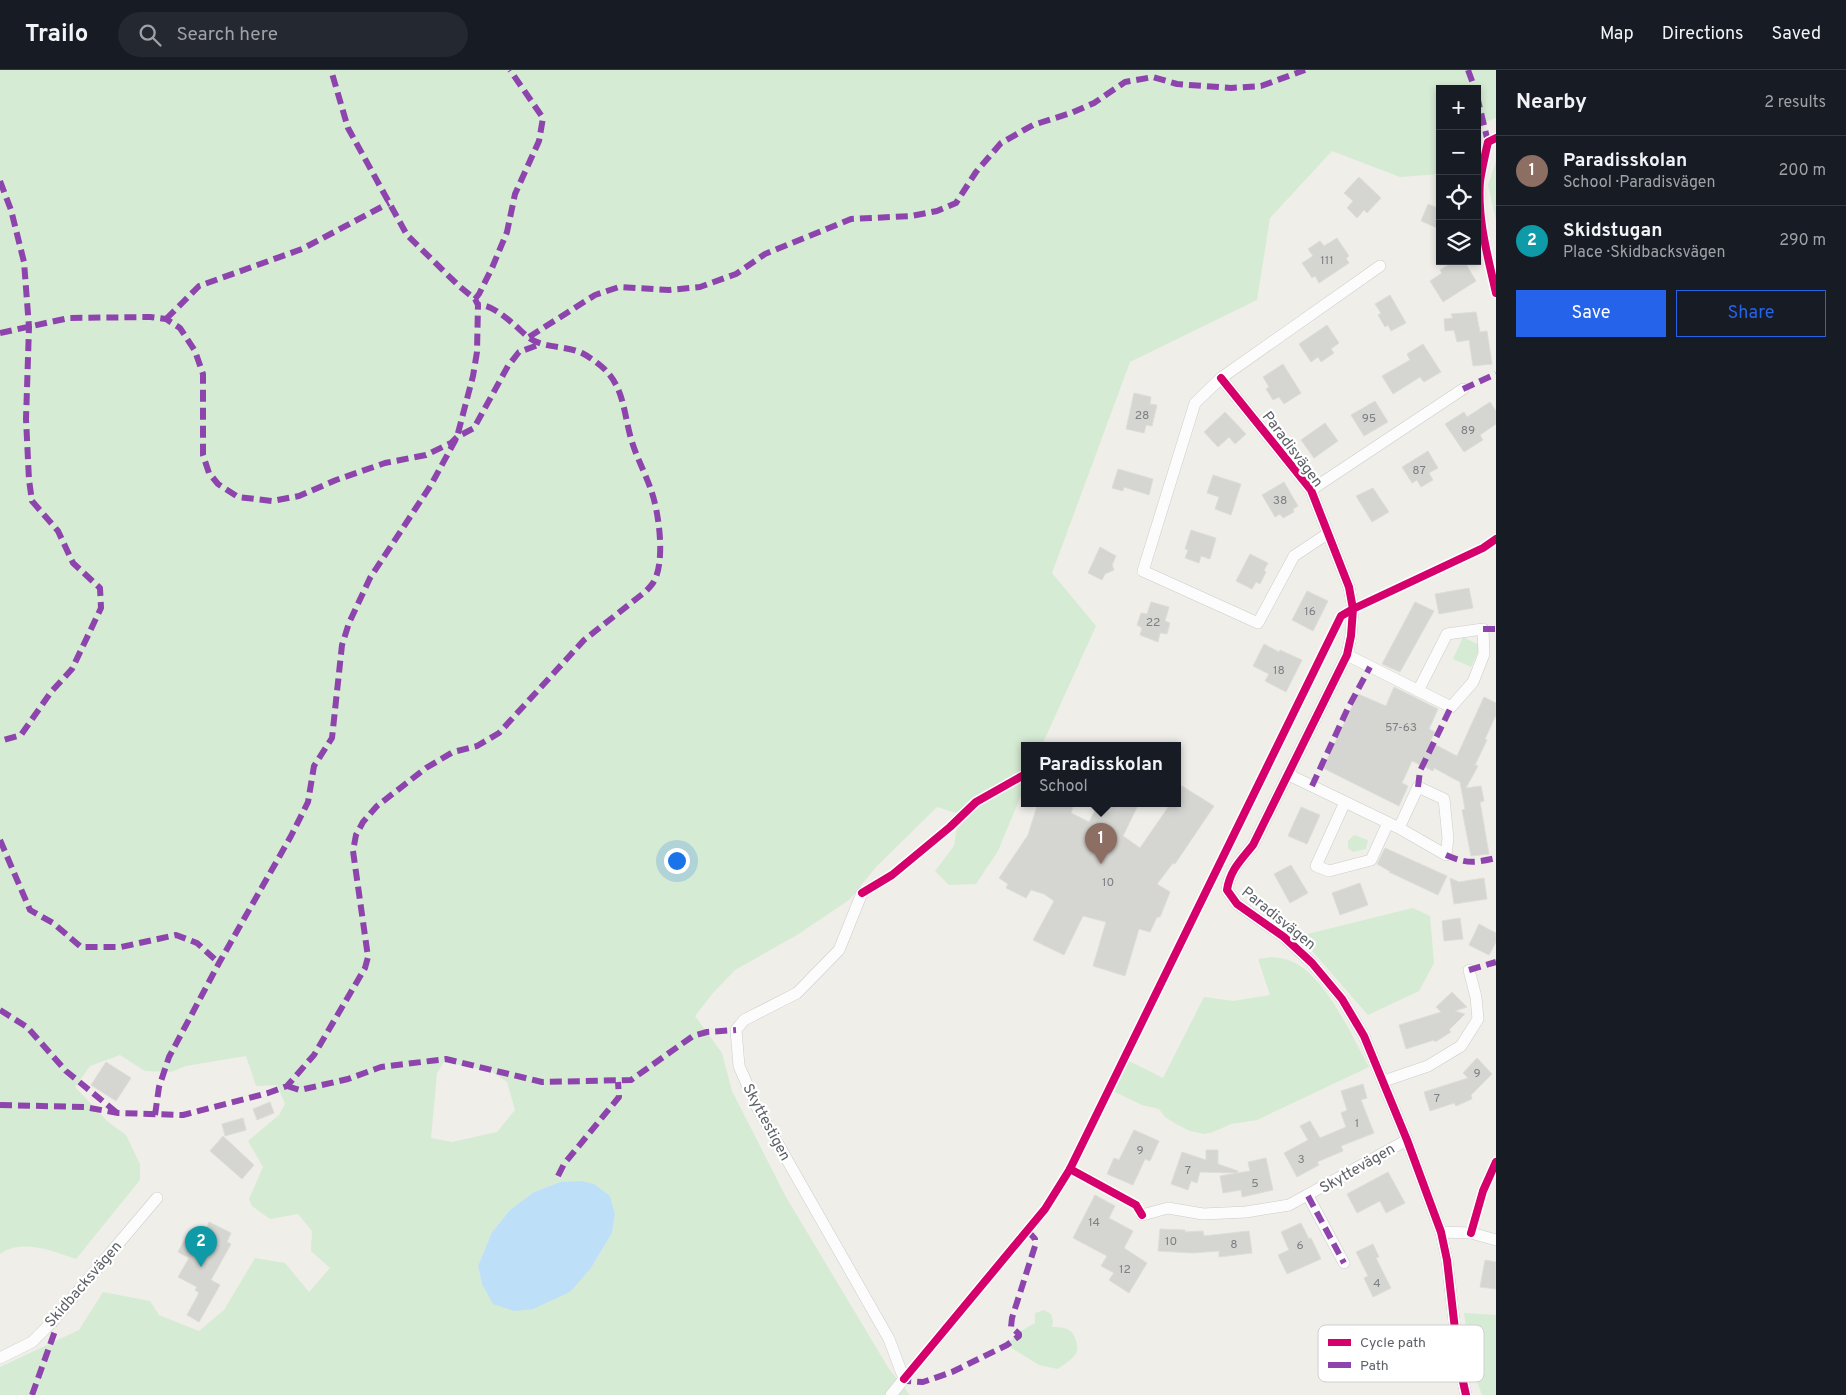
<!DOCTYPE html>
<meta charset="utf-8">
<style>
:root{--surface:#171b24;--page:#242831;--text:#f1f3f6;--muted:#9ea1a6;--line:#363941;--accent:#2563eb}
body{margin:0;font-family:Overpass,sans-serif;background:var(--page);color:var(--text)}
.controls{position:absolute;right:15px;top:15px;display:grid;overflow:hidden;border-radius:0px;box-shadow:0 2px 8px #0003}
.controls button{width:45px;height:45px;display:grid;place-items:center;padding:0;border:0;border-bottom:1px solid var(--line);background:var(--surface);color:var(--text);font:25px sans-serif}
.you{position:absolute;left:676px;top:790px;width:18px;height:18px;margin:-12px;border:4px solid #fff;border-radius:50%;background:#1a73e8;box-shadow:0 0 0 8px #1a73e833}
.badge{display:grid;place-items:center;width:32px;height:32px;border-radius:50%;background:var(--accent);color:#fff;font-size:16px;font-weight:700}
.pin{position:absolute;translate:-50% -41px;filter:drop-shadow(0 1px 2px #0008)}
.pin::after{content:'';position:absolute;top:26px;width:18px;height:15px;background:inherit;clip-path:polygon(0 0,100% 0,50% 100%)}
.popup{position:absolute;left:1021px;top:672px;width:160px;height:65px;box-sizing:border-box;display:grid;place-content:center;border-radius:0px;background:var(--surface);filter:drop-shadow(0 1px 4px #0005);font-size:16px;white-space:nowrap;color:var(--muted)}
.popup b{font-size:19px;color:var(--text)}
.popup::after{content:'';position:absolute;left:50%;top:100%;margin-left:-10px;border:10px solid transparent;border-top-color:var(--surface)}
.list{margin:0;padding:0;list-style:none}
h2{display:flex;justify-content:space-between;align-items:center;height:65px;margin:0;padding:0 20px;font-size:21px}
h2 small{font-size:16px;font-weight:400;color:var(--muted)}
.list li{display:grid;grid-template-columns:32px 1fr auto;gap:15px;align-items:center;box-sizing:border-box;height:70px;padding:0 20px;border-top:1px solid var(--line)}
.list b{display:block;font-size:19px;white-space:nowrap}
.list p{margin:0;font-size:16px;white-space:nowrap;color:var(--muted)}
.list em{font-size:16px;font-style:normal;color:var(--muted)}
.actions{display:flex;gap:10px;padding:15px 20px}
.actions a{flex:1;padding:11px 0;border:1px solid var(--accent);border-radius:0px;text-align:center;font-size:18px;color:var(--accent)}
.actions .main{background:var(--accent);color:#fff}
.icon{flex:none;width:28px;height:28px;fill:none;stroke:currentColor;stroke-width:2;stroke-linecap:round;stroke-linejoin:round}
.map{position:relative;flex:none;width:1496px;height:1325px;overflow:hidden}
header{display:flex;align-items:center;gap:30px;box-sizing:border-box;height:70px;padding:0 25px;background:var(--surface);border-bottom:1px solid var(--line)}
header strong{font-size:24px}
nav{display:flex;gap:28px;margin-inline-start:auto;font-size:18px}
.search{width:350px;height:45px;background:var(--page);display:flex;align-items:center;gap:12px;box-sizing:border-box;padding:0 18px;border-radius:28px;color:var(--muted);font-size:19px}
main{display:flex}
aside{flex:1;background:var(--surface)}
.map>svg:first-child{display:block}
.green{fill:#d6ebd4;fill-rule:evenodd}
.water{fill:#bedff8}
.building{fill:#d5d5d2;stroke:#deddd8}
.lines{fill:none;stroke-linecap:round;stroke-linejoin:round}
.street-casing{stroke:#cccccb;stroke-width:12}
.street{stroke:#fdfcfc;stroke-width:11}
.quiet{stroke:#8e44ad;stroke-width:6;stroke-dasharray:12 6;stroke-linecap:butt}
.cycleway-casing{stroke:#fff;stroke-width:11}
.cycleway{stroke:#d6006c;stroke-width:8}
.labels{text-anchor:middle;stroke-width:4.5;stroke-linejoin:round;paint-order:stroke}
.number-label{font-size:12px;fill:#7d8084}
.street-label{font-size:15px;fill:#5e6268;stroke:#fff}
.key{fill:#fff;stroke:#cfd0d2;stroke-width:1}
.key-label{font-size:14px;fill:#5e6268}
</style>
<header>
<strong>Trailo</strong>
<div class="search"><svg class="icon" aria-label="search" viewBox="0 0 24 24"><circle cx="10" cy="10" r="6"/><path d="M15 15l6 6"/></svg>Search here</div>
<nav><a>Map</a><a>Directions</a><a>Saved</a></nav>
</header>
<main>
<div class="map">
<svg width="1496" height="1325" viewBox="0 0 1496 1325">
<rect width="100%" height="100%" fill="#efeee9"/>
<g class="green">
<path d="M0,0H1496V48L1477,55V19H1440V104L1400,107L1332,81L1270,148L1257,230L1130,292L1052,503L1096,556L1042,675H1025V716L998,781L976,814L949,815L935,801L954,776L959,744L937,737L876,797L849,830L797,865L735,900L713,923L695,946L722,983L732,1021L786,1127L889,1299L910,1325H0V1297L79,1260L103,1222L150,1231L159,1245L199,1261L224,1240L255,1188L285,1193L309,1222L330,1198L311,1181L312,1161L298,1144L270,1149L252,1136L249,1129L263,1097L248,1071L279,1045L285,1034L277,1015L256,1016L246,986L186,996L171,1002L145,1001L120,985L90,996L75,1017L107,1051L126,1065L140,1094V1110L76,1189C53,1181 21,1168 0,1184ZM444,992L491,1001L507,1012L515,1040L497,1062L452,1072L431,1068L437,1003ZM560,1112L615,1145L612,1163L591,1198L482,1214L478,1196L492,1162L510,1140L534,1122Z"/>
<path d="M1496,91V150L1488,115Z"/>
<path d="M1463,567L1481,576L1471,597L1453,589Z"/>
<path d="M1354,765L1368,770L1366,779L1353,782L1348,778V771Z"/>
<path d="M1413,838L1430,846L1434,893L1419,921L1368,945L1299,866Z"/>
<path d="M1271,887C1280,888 1289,889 1297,894C1328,912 1352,966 1369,997L1257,1050L1231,1054L1213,1062L1204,1064L1190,1061L1176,1054L1165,1047L1159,1039L1142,1035L1115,1022L1116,1015L1127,990L1163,1008L1204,927L1233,931L1270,925L1258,889Z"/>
<path d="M1044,1240L1051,1244L1053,1251L1052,1257C1064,1257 1073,1258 1076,1271C1078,1277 1078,1282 1074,1286C1070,1291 1063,1295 1058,1299L1039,1295L1007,1275L1019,1262L1035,1253V1243Z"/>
<path d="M1464,1243L1496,1245V1325H1482L1472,1299Z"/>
</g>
<path class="water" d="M581,1111L594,1114L610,1126L615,1145L612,1163L591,1198L570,1222L533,1239L514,1241L493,1234L482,1214L478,1196L492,1162L510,1140L534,1122L560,1112Z"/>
<g class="building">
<path d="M1359,107L1381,128L1367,143L1364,140L1357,148L1347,138L1353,131L1344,123Z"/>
<path d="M1428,134L1440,139V159L1421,151Z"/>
<path d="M1337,168L1349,186L1346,188L1349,193L1319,213L1315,206L1312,208L1302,193L1313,186L1308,179L1320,171L1324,176Z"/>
<path d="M1455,191H1464L1476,211L1443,232L1430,211L1442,203L1440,200Z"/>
<path d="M1390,225L1406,253L1391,261L1388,255L1385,257L1378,245L1381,243L1375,234Z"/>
<path d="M1476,242L1480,262L1487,261L1492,294L1473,296L1469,270L1457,272L1454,260L1445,261L1444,249L1453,248L1451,244Z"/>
<path d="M1327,255L1339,273L1331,279L1334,283L1321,292L1318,287L1311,292L1299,274Z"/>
<path d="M1423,274L1441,302L1424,312L1420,307L1393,324L1382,306L1410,290L1407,284Z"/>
<path d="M1283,294L1301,323L1284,334L1279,327L1273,330L1266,319L1269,317L1263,307Z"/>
<path d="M1134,323L1151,327L1150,334L1157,335L1152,356L1146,355L1144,363L1126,359Z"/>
<path d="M1375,331L1388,352L1364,366L1351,345Z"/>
<path d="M1490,332L1496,341V354L1480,365L1483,370L1464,382L1445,354L1464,342L1467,347Z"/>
<path d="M1225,342L1246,364L1235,374L1229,367L1218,377L1204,362Z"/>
<path d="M1325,353L1338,371L1314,388L1301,370Z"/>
<path d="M1428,381L1438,398L1429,403L1433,410L1421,417L1417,410L1412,413L1402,397Z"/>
<path d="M1118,399L1153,409L1149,425L1124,417L1123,421L1112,418Z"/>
<path d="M1213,405L1241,414L1231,445L1215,439L1219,427L1207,423Z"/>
<path d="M1284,412L1298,436L1293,439L1294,442L1283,448L1280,444L1275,447L1262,425Z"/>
<path d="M1373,418L1389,442L1372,452L1356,426Z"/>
<path d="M1191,460L1216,468L1210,489L1201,486L1199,493L1185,488L1188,480L1185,479Z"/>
<path d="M1100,477L1116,486L1112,495L1114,500L1105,504L1102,510L1088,503Z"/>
<path d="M1250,484L1268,493L1264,500L1266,502L1260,514L1256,512L1252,519L1236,511Z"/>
<path d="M1469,518L1473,538L1439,544L1435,524Z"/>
<path d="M1307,521L1328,531L1313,561L1292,550Z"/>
<path d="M1151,532L1169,537L1165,551L1170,553L1167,564L1160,563L1158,572L1140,565L1142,558L1137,555L1141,543L1147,544Z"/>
<path d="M1415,532L1434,541L1400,602L1382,594Z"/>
<path d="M1264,574L1279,582L1280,580L1302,590L1286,622L1265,611L1269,604L1253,596Z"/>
<path d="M1394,617L1438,639L1429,659L1435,662L1430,672L1457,686L1484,627L1496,633V645L1485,669L1487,670L1475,695L1478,696L1466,718L1481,716L1484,731L1480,732L1489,784L1471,786L1462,740L1465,739L1460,712L1434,698L1433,701L1412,691L1402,713L1408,716L1399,736L1323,698L1358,624L1386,636Z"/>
<path d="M1182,716L1214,736L1175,794L1173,793L1157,814L1170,822L1160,847H1157L1150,862L1139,859L1125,906L1093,896L1106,852L1083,846L1064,885L1033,870L1054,831L1044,824L1031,820L1026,828L1006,818L1008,814L999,808L1028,765L1038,733H1074L1071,743L1089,752L1099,733H1139L1123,766L1140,778L1171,733H1177V723Z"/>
<path d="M1301,737L1320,745L1307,774L1288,766Z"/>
<path d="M1385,778L1447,806L1438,825L1389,802H1391L1377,794Z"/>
<path d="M1291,795L1308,823L1290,833L1274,804Z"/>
<path d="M1450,808L1459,812L1484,808L1487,829L1454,834Z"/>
<path d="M1360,813L1368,835L1340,845L1332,823Z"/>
<path d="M1460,848L1463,869L1444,871L1442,851Z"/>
<path d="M1479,854L1496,863V872L1489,885L1469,875Z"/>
<path d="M1452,922L1467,937L1455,941L1465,944L1449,960L1451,962L1435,972L1434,970L1406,979L1399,955L1441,942L1436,937Z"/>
<path d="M1477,988L1492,1004L1471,1025L1472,1029L1456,1036L1454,1033L1430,1041L1424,1022L1468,1008L1463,1003Z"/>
<path d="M106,992L131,1008L116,1031L91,1015Z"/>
<path d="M1363,1014L1367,1028L1361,1030L1374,1063L1341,1076L1343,1081L1317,1092L1319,1095L1297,1107L1284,1083L1308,1070L1300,1056L1310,1051L1320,1068L1346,1057L1341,1043L1347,1040L1341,1021Z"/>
<path d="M270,1032L274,1043L257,1050L253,1039Z"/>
<path d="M243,1048L246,1060L225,1066L222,1054Z"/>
<path d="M1134,1060L1159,1071L1150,1091L1145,1089L1133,1115L1107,1104L1114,1088L1119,1090Z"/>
<path d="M223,1066L254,1095L242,1109L210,1081Z"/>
<path d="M1206,1080H1218V1094L1238,1101L1237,1103L1200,1102L1197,1113L1191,1111L1188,1120L1171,1114L1182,1082L1206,1090Z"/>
<path d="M1266,1088L1273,1120L1242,1127L1241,1120L1223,1123L1220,1106L1250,1101L1248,1092Z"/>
<path d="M1388,1102L1405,1133L1386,1143L1380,1131L1357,1143L1347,1124Z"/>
<path d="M1095,1125L1115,1136L1109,1148L1133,1161L1124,1178L1147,1193L1129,1223L1109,1210L1114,1203L1101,1196L1107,1186L1073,1168Z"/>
<path d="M209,1152L231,1163L227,1172L231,1174L211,1210L220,1215L199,1252L187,1245L199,1223L195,1220L197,1217L178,1207L189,1188L178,1182L189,1161L195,1164L198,1159L204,1163Z"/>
<path d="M1301,1153L1309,1169L1311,1168L1321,1189L1287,1204L1278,1185L1289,1180L1281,1162Z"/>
<path d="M1160,1159L1185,1160V1162L1203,1161L1204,1166L1249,1161L1252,1183L1219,1187V1181L1193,1183L1158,1181Z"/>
<path d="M1373,1174L1379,1187L1376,1188L1391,1218L1373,1227L1364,1208L1368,1206L1356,1182Z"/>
<path d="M1485,1190L1496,1192V1219L1480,1217Z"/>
</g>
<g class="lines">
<defs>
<g id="street">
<path d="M1221,308L1311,420L1349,517L1353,539L1351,566L1347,585L1253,775C1241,790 1230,800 1227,820L1237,834L1284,867L1312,893L1342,929L1364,966L1407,1070L1441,1162L1447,1190L1459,1294L1466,1325"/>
<path d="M1311,420L1463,319"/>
<path d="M1327,464L1294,486L1258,553L1143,501L1195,333L1221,308L1380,196"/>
<path d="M1347,585L1451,637L1473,612L1484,584L1483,559L1447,564L1418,621"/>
<path d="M1287,704L1399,758L1446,785L1448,768L1444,729L1418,717L1399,758"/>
<path d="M1345,732L1316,796L1329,801L1371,790L1388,753"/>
<path d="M862,823L839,880L797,923L744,950L736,960L739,996L757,1037L889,1269L904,1309L891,1325"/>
<path d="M1384,1011L1428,996L1461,976L1478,949L1476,927L1469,900"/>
<path d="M1308,1126L1344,1193"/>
<path d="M1142,1145L1168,1138L1203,1144L1246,1142L1289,1135L1407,1070"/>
<path d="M1441,1162L1471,1163L1496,1170"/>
<path d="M0,1288L32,1272L52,1252L157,1128"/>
</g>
</defs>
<use href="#street" class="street-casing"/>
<use href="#street" class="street"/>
<g class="quiet">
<path d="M1468,0L1475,19"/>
<path d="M1477,26L1488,72"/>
<path d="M0,111L11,140L24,192L29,257L26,349L29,410L32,431L58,461L73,493L100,518L101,538L72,599L51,622L21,665L0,671"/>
<path d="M475,229L479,224L492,198L507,162L515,124L539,71L543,48L510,0"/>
<path d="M166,249L199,216L302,179L389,133"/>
<path d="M0,263L69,248L150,247L166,249L180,258L195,281L203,304V385L209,403L218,414L238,427L272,431L299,426L336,410L385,393L426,385L451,373L457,367L474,358L508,296L519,282L541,274"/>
<path d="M529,267L595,225L619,217L669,220L700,217L736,204L765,184L851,149L911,146L937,141L956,133L976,102L1001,73L1033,55L1071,43L1094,33L1125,12L1153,7L1177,14L1231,18L1261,16L1305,0"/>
<path d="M1463,319L1496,304"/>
<path d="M1483,559H1496"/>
<path d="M1312,716L1348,638L1370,597"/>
<path d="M1418,717L1420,701L1451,637"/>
<path d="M0,770L30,840L53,853L81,877H121L176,865L197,873L219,893"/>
<path d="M1446,785C1467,794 1474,793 1496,788"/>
<path d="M1469,900L1496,892"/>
<path d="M0,940L27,957L66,1001L116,1042"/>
<path d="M287,1016L300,1020L348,1009L381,997L446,989L542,1012L631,1010L693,966L707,962L736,960"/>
<path d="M0,1035L84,1037L118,1043L183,1045L268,1023L287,1016L314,985L365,898L368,887L353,781L356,765L363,752L377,736L426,698L453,682L477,676L499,663L584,570L645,522C648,519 651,516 653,513C666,493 659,442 651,420C646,405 638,390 633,375C623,346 626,317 601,296C596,292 588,286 582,283C564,275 544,279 528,267C516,257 495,234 478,235"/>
<path d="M155,1045L159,1017L169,987L219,893L291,766L308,732L314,696L332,668L342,575L349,553L370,508L431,415L457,367L473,306L477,282L478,235L475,229L459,216L407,165L348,58L331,0"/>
<path d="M558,1106L564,1094L619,1027L618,1012"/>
<path d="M1308,1126L1344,1193"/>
<path d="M907,1306L904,1309L907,1311L923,1312L952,1302L1007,1275L1019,1266V1264L1011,1257L1012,1248L1035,1176V1169L1027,1160"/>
<path d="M32,1325L55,1261L52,1252"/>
</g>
<defs>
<g id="cycleway">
<path d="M1496,68L1488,72C1485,85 1482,98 1480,111C1477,149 1488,187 1496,223"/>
<path d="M1221,308L1311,420L1349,517L1353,539L1351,566L1347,585L1253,775C1241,790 1230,800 1227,820L1237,834L1284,867L1312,893L1342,929L1364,966L1407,1070L1441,1162L1447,1190L1459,1294L1466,1325"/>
<path d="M862,823L892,805L950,757L976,732L1022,706"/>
<path d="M1070,1099L1136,1135L1142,1145"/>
<path d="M1471,1163L1483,1121L1496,1092"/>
<path d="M904,1309L1045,1139L1070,1099L1341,546L1353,539L1483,478L1496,469"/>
</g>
</defs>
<use href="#cycleway" class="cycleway-casing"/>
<use href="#cycleway" class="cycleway"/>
</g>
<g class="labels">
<g class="number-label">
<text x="1327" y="194">111</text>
<text x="1142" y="349">28</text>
<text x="1369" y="352">95</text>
<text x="1468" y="364">89</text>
<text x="1419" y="404">87</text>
<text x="1280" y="434">38</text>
<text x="1310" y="545">16</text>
<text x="1153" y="556">22</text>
<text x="1279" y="604">18</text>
<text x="1401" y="661">57-63</text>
<text x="1108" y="816">10</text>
<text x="1477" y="1007">9</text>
<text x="1437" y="1032">7</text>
<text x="1357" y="1057">1</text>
<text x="1140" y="1084">9</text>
<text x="1301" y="1093">3</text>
<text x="1188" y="1104">7</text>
<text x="1255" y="1117">5</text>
<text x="1094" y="1156">14</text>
<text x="1171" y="1175">10</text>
<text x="1234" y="1178">8</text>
<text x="1300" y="1179">6</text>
<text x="1125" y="1203">12</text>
<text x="1377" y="1217">4</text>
</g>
<g class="street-label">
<text transform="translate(1293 379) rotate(53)" y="5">Paradisvägen</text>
<text transform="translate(1279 848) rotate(39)" y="5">Paradisvägen</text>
<text transform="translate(767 1052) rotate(62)" y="5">Skyttestigen</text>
<text transform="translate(1357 1098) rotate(-30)" y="5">Skyttevägen</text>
<text transform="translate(83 1214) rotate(-49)" y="5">Skidbacksvägen</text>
</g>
</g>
<rect x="1318" y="1255" width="166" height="57" rx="8" class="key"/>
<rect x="1328" y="1269" width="23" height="7" fill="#d6006c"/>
<rect x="1328" y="1292" width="23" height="6" fill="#8e44ad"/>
<g class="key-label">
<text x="1360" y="1277">Cycle path</text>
<text x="1360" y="1300">Path</text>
</g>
</svg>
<div class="controls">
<button>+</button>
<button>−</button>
<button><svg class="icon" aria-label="locate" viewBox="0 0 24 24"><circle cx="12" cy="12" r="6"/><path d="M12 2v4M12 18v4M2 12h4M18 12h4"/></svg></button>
<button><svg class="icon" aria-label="layers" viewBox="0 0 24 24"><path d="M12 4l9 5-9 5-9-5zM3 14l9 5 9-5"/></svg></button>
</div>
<div class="you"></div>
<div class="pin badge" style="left:1101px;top:794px;background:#8d6e63">1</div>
<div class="popup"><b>Paradisskolan</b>School</div>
<div class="pin badge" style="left:201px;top:1197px;background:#0f9aa8">2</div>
</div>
<aside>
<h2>Nearby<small>2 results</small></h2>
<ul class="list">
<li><span class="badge" style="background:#8d6e63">1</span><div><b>Paradisskolan</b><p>School · Paradisvägen</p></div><em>200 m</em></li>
<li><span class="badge" style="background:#0f9aa8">2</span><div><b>Skidstugan</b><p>Place · Skidbacksvägen</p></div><em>290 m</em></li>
</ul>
<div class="actions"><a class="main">Save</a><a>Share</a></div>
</aside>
</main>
